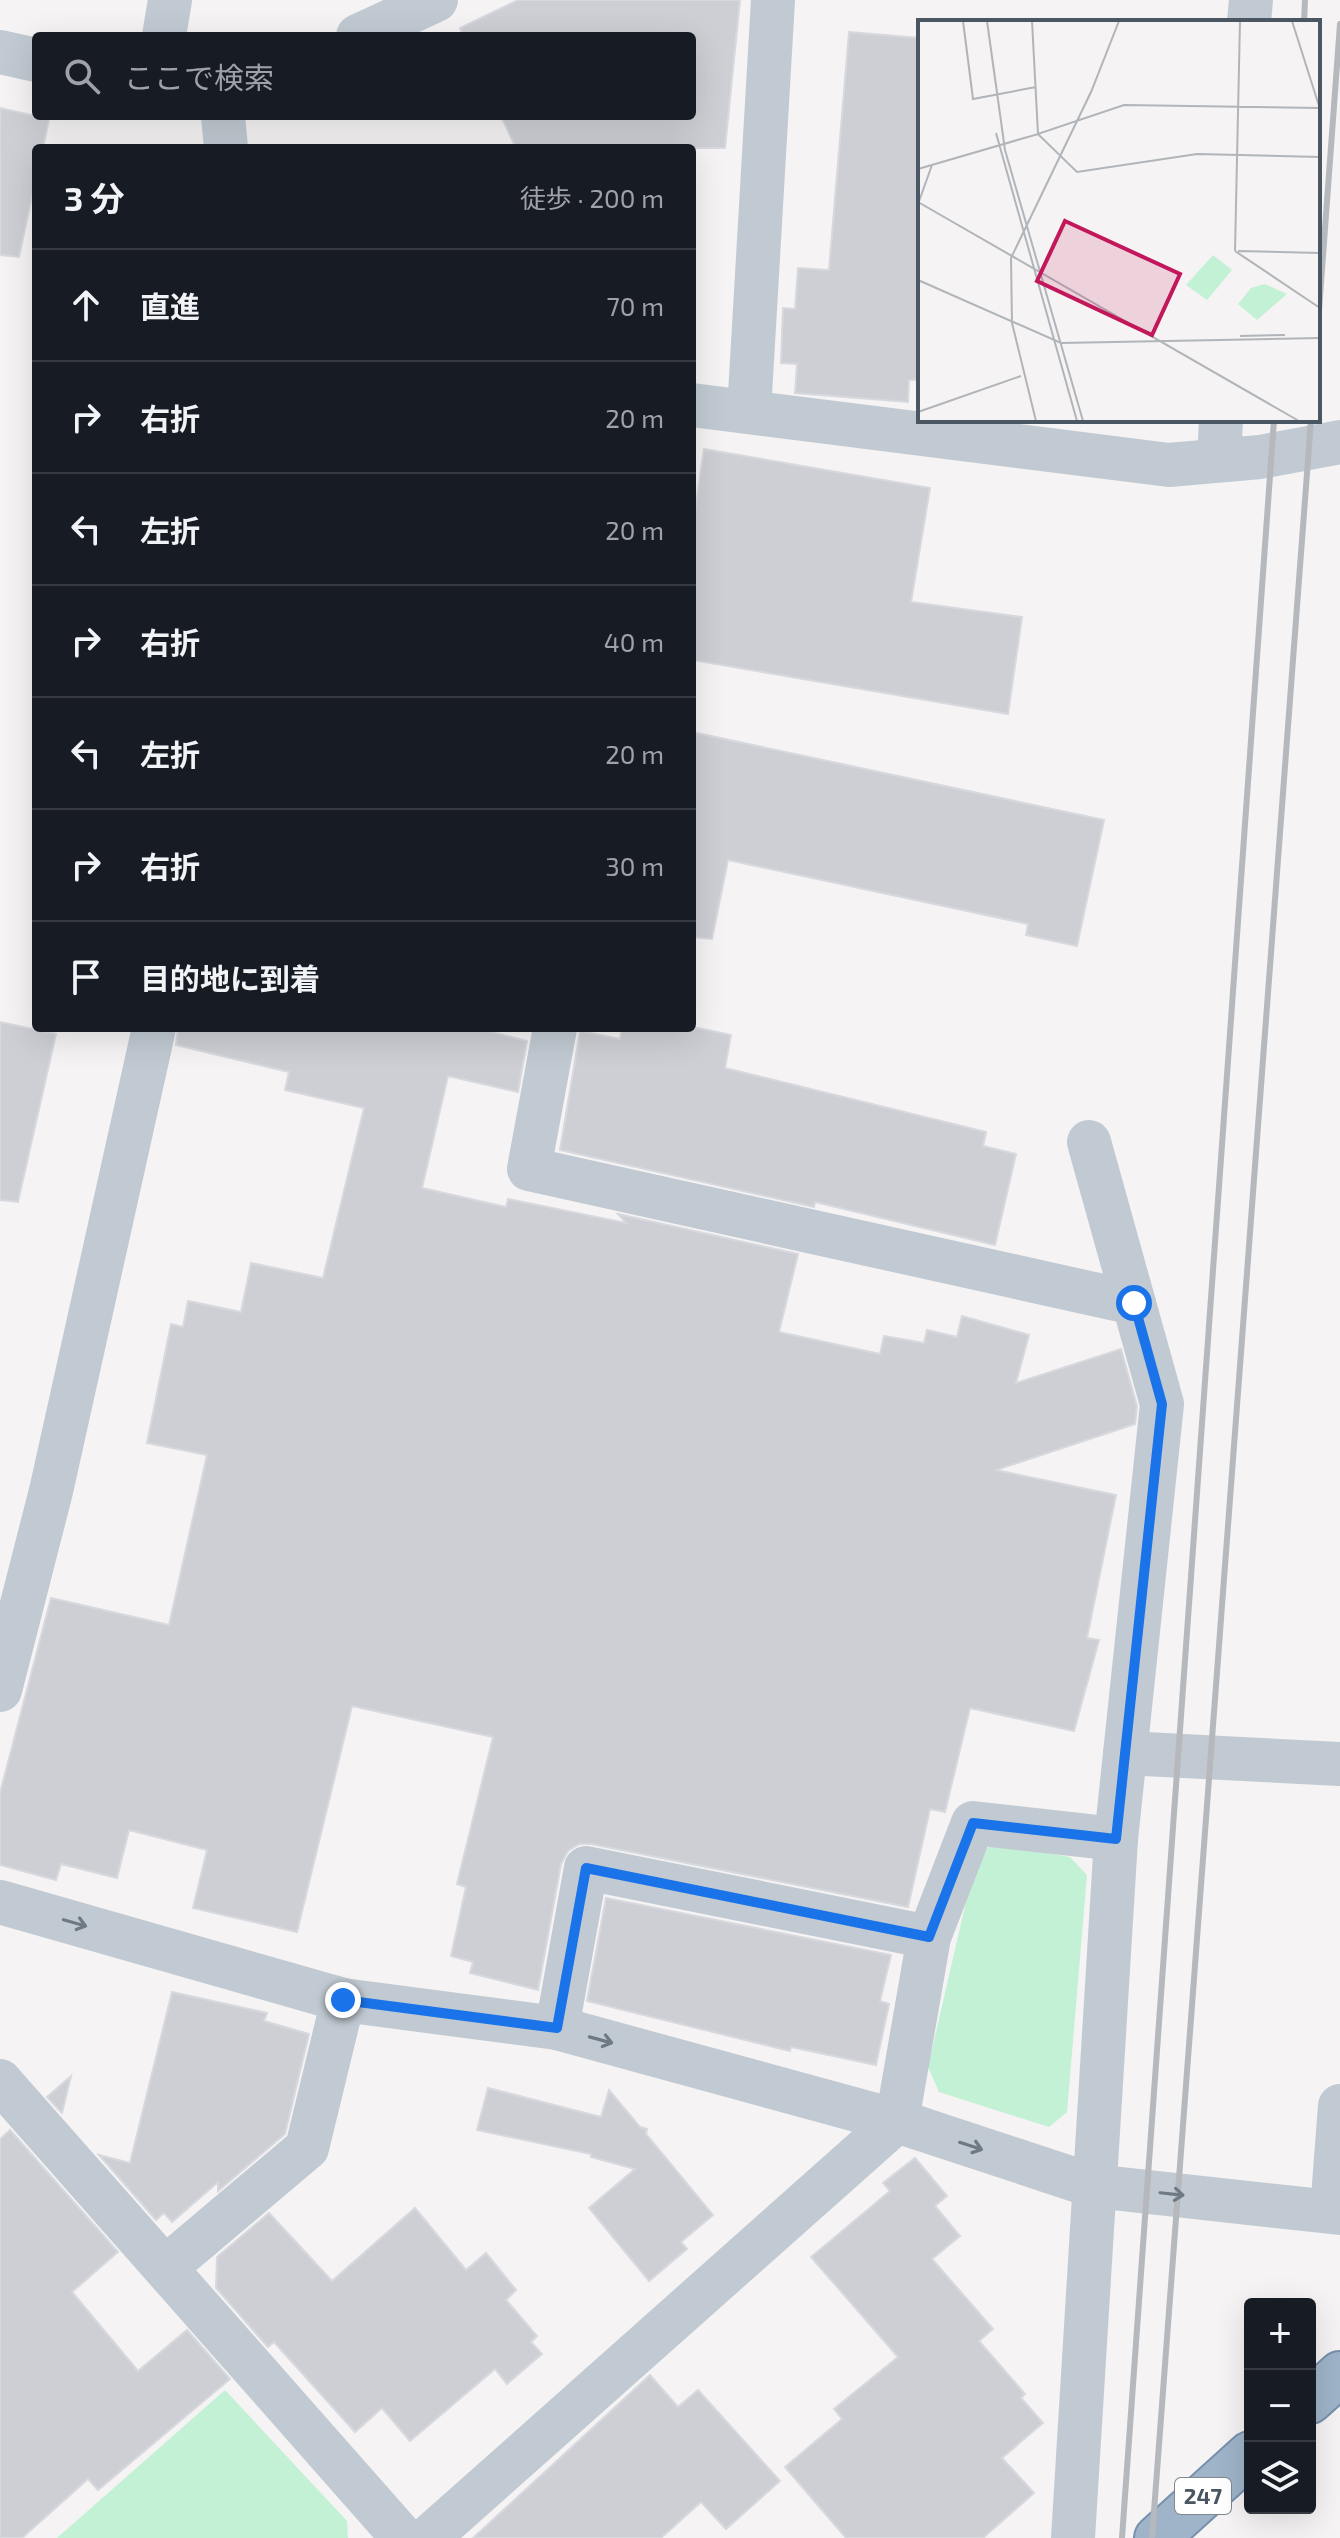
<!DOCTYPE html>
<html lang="ja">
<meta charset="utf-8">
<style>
:root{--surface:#171b24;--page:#20242c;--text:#f1f3f6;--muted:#9ea1a6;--line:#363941}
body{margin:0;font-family:"Exo 2","Noto Sans JP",sans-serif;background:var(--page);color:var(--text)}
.controls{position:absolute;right:24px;bottom:24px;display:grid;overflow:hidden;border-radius:8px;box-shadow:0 8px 32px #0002}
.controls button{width:72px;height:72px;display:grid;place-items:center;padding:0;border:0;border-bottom:2px solid var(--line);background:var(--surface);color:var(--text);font:40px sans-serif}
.stop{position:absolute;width:24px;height:24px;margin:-18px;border:6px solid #1a73e8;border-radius:50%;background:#fff}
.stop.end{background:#1a73e8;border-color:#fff;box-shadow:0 2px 8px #0008}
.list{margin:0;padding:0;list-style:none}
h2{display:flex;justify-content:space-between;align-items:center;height:104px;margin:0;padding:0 32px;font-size:34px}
h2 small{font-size:26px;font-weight:400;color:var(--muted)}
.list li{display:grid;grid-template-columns:52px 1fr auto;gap:24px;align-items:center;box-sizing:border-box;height:112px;padding:0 32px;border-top:2px solid var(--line)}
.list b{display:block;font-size:30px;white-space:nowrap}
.list em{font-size:26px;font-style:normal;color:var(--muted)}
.icon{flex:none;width:44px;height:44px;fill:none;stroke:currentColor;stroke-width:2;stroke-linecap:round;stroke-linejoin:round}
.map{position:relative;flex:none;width:1340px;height:2538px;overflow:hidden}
.search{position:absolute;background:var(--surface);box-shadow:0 8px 32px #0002;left:32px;top:32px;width:664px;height:88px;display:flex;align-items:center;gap:20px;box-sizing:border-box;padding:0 28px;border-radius:8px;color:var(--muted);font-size:30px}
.panel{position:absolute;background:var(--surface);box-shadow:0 8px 32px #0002;left:32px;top:144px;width:664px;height:888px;border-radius:8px}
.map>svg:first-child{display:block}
.green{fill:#c3f1d5}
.building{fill:#cdcfd5;stroke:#d7d9de;stroke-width:2}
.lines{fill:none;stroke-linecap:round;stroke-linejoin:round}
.trunk-casing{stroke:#7690ad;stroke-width:48}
.minor{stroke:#c1cad2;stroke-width:44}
.trunk{stroke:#9fb4c9;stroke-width:44}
.rail{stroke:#b5b8bd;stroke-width:6}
.oneway{stroke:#6e7983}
.route{stroke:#1a73e8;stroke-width:10}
.labels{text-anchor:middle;stroke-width:6;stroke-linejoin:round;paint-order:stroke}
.shield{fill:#fff;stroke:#808990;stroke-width:2}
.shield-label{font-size:22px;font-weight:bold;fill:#4a5661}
.inset-road{fill:none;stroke:#b1b4b9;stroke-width:2}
.view{fill:#c2185b;fill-opacity:0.15;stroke:#c2185b;stroke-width:4}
.inset-edge{fill:none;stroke:#4a5661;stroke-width:4}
</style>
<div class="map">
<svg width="1340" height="2538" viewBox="0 0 1340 2538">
<rect width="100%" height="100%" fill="#f5f3f3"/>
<g class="green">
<path d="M994,1844L1070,1857L1087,1875L1067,2112L1049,2127L939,2092L928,2067L977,1854Z"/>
<path d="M225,2390L347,2521L348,2538H57Z"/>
</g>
<g class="building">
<path d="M518,0H740L725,148H516L501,116H692V36H463L460,28Z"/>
<path d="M849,32L920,38V343L918,380H909L908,402L795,393L797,364L781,363L783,308L795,309L798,268L829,270Z"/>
<path d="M0,108L49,119L43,148H36V178L19,257L0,255Z"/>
<path d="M704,449L930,488L911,602L1022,617L1008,714L692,660V531Z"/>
<path d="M692,732L1104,820L1077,946L1026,935L1028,924L728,860L712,939L692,937Z"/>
<path d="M0,1022L56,1034L18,1202L0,1200Z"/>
<path d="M178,1028H476L527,1041L518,1092L448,1076L422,1188L506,1207L508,1199L626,1223L618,1214L798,1254L779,1332L880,1354L884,1336L924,1343L927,1330L957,1337L962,1316L1029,1335L1016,1383L1121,1349L1137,1406L1135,1424L996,1470L1116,1495L1087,1638L1099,1640L1074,1731L970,1708L945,1812L930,1809L908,1907L591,1844H579L568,1851L561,1864L538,1990L470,1973L473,1962L451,1956L466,1887L457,1884L493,1737L352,1706L297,1932L193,1908L207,1850L129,1830L117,1878L61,1864L56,1880L0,1865V1793L51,1598L169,1625L207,1455L147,1443L171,1324L183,1327L188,1301L241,1312L251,1263L323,1278L364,1108L285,1090L289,1072L176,1045Z"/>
<path d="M622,1028H698L731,1035L725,1068L986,1132L983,1146L1016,1154L995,1245L815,1202L814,1207L560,1150L580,1031L620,1039Z"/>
<path d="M606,1898L891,1955L880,2001L889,2004L876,2065L791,2047L790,2051L587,2001Z"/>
<path d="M172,1992L267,2013L264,2021L309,2034L285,2134L218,2191V2182L172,2222L164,2213L156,2220L99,2155L130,2163Z"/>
<path d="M71,2076L62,2113L47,2097Z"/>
<path d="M488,2088L601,2117L609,2090L640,2127L647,2129L646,2134L713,2215L681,2242L687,2249L649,2281L589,2208L635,2169L591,2157V2154L477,2130Z"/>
<path d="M10,2130L118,2252L72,2292L138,2371L187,2330L230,2379L98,2490L88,2479L22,2538H0V2139Z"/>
<path d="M915,2158L947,2196L935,2206L960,2236L932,2259L993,2329L979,2341L1025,2394L1021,2398L1043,2423L1002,2458L1034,2493L983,2538H846L785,2467L842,2419L834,2409L898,2357L811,2257L890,2191L883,2183Z"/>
<path d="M415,2208L466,2270L486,2253L516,2290L506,2300L537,2336L531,2342L542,2354L507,2384L495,2369L410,2441L382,2408L355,2432L274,2342L268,2347L216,2288L217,2257L269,2213L332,2281Z"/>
<path d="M650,2375L678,2407L698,2390L780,2481L726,2529L701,2502L661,2538H473Z"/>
</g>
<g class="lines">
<defs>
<g id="trunk">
<path d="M1310,2401L1340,2374"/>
<path d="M1157,2538L1250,2454"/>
</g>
</defs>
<use href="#trunk" class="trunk-casing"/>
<g class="minor">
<path d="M1249,22L1251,0"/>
<path d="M164,36L170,0"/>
<path d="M358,36L436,0"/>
<path d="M0,52L36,60"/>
<path d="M223,116L226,148"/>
<path d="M692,405L1169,465L1260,457L1340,442"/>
<path d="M749,412L773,0"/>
<path d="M1219,460L1221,420"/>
<path d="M555,1028L529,1169L1134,1303"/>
<path d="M0,1690L51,1491L154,1028"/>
<path d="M1125,1753L1340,1764"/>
<path d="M0,1902L343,2000L557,2028L897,2121L1094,2186L1340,2213"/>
<path d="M557,2028L586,1868L929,1937"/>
<path d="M0,2081L403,2538"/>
<path d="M1332,2211L1340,2106"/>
<path d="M166,2267L307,2148L343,2000"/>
<path d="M428,2538L897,2121L929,1937L973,1823L1116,1839"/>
<path d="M1073,2538L1116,1839L1162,1404L1089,1142"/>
</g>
<use href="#trunk" class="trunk"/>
<g class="rail">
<path d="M1304,22L1305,0"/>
<path d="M1318,324L1340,24"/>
<path d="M1122,2538L1274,420"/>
<path d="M1152,2538L1311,420"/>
</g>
</g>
<defs><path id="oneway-shaft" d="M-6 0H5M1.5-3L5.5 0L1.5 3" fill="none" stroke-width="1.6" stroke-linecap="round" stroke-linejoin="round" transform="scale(2)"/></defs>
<g class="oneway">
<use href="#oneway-shaft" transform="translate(75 1923) rotate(16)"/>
<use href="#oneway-shaft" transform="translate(601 2040) rotate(15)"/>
<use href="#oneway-shaft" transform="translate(971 2146) rotate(18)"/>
<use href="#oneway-shaft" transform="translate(1172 2194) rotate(6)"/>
</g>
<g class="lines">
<path class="route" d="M343,2000L557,2028L586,1868L929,1937L973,1823L1116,1839L1162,1404L1134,1303"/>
</g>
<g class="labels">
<rect class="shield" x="1175" y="2478" width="56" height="36" rx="6"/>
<g class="shield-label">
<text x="1203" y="2504">247</text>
</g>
</g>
<g transform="translate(918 20)">
<rect width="402" height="402" fill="#f5f3f3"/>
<path d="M295,235L314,250L289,280L268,265ZM347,264L369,274L339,300L320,284L333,268Z" fill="#c3f1d5"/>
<path class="inset-road" d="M45,1L55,79L118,67M69,1L87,130L165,401M114,1L120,114L206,85L402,88M374,1L402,89M78,113L159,401M0,149L120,114L159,152L279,134L402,137M0,182L381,401M0,184L14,145M317,231L322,1M317,231L402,288M320,231L402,233M0,260L143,323L402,318M322,316L367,315M0,392L103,356M118,401L94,303L93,238L173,72L201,1"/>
<path class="view" d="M147,201L262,254L234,315L119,261Z"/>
<rect width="402" height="402" class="inset-edge"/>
</g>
</svg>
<div class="controls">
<button>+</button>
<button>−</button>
<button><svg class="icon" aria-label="layers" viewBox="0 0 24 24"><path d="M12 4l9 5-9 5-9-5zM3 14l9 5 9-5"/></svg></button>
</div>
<div class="stop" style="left:1134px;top:1303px"></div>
<div class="stop end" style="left:343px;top:2000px"></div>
<div class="search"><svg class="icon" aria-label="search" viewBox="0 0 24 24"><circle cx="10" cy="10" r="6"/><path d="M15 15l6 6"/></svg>ここで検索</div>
<section class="panel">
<h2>3 分<small>徒歩 · 200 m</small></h2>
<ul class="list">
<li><svg class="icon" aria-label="ahead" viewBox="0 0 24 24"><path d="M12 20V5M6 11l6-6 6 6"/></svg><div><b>直進</b></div><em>70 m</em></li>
<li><svg class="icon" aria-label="right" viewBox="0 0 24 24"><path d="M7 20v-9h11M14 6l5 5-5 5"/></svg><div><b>右折</b></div><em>20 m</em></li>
<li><svg class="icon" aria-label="left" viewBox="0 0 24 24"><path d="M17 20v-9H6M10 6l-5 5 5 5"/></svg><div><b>左折</b></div><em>20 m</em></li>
<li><svg class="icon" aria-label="right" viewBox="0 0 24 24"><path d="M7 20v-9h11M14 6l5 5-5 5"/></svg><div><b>右折</b></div><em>40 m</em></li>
<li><svg class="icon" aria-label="left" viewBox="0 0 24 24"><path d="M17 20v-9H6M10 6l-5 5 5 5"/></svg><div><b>左折</b></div><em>20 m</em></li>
<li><svg class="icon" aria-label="right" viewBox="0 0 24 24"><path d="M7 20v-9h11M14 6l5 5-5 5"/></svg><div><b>右折</b></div><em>30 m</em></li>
<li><svg class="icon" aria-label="arrive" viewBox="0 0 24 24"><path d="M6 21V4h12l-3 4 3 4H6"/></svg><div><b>目的地に到着</b></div></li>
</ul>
</section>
</div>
